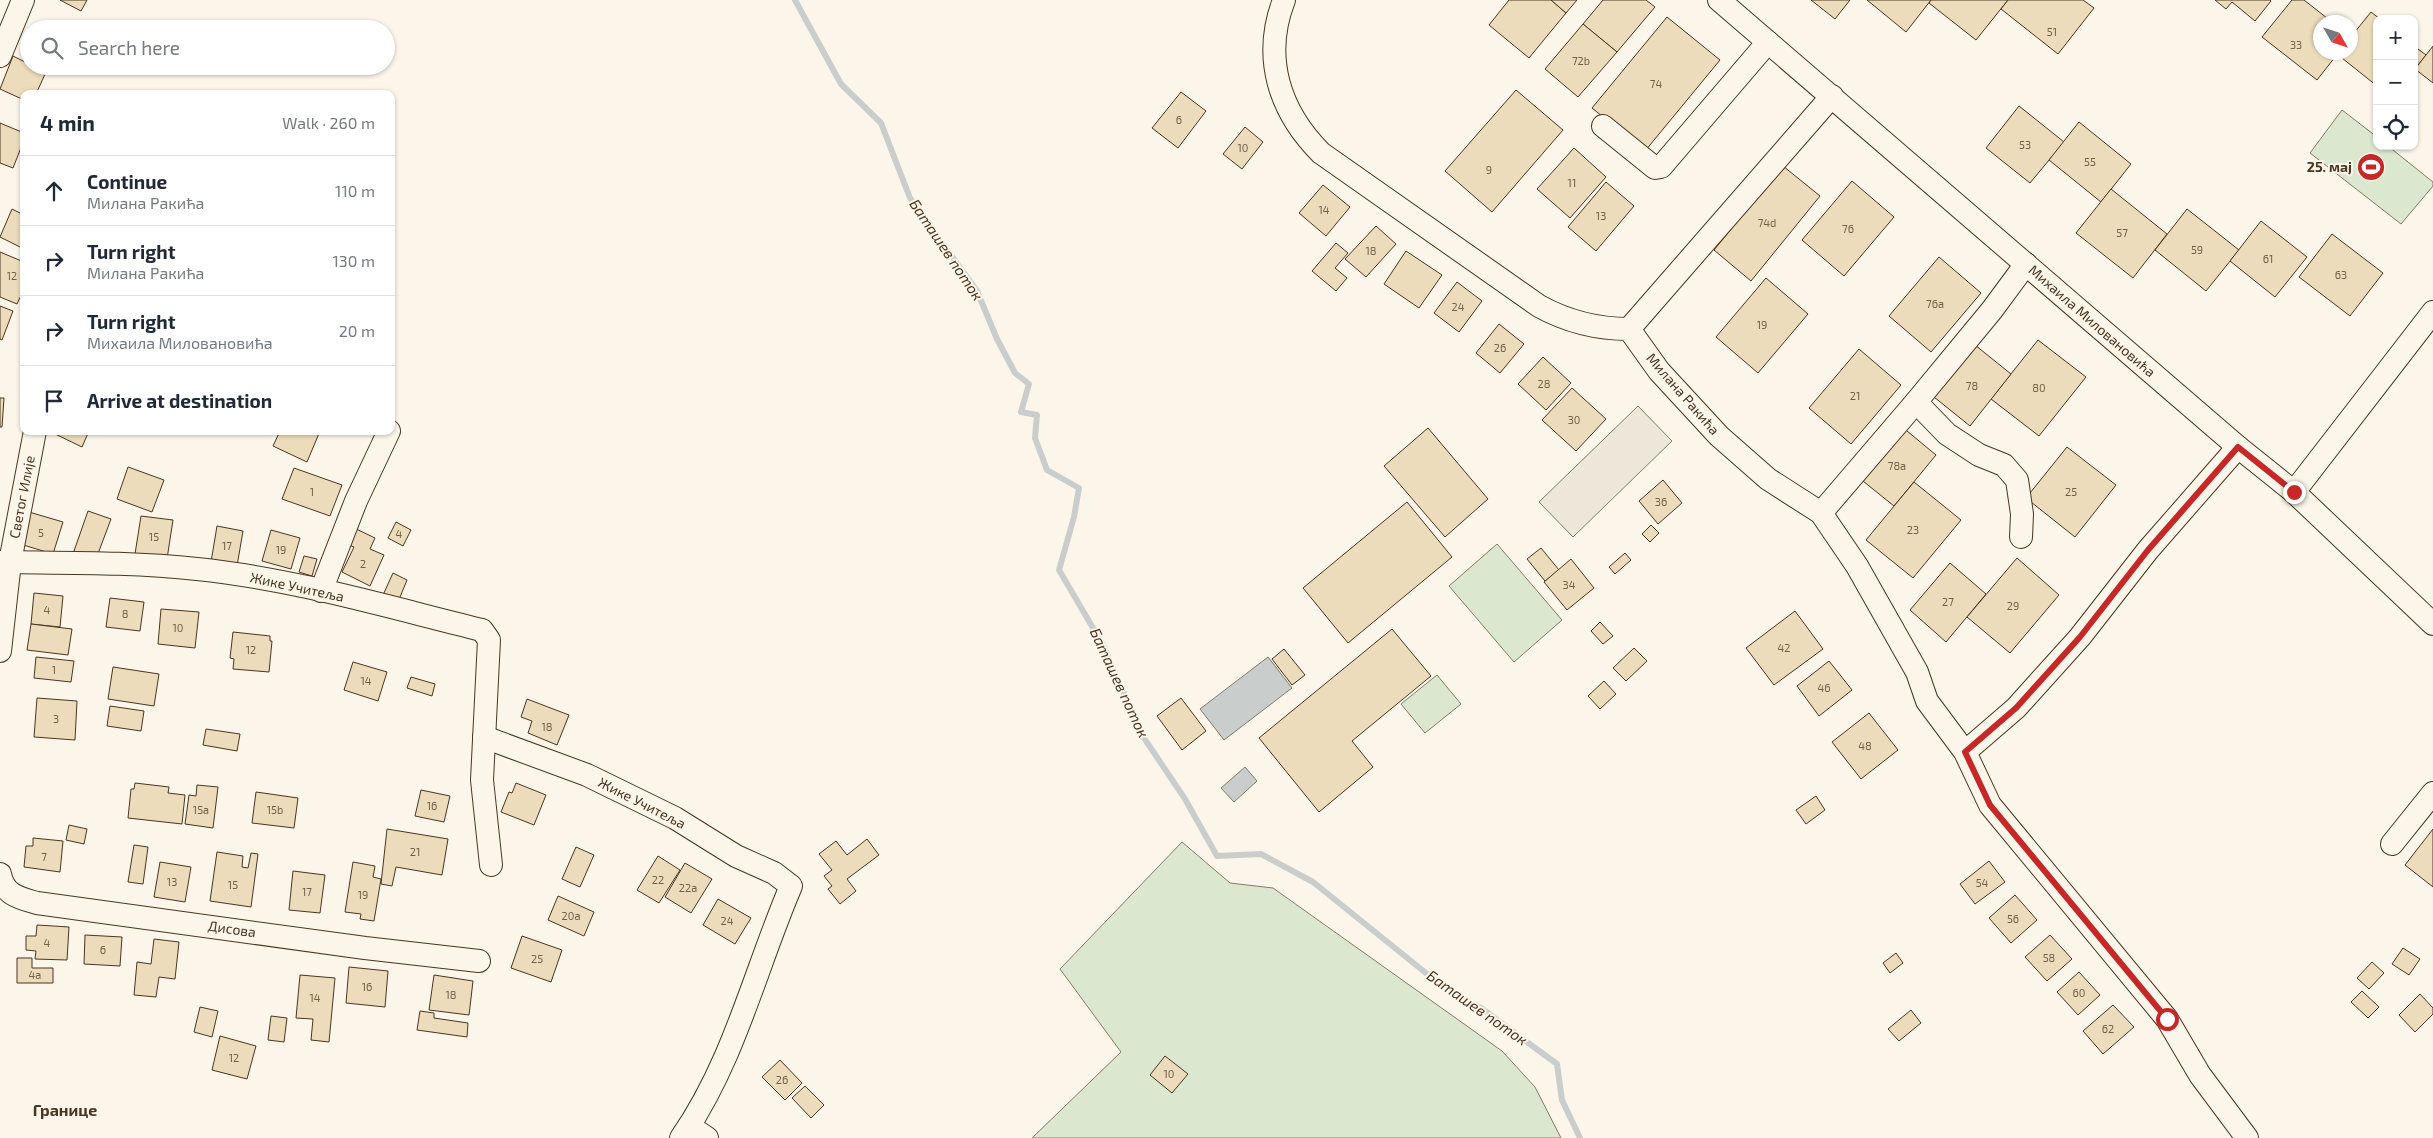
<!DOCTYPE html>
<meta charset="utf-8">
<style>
:root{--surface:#fff;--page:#f6f6f7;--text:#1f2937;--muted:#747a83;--line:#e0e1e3}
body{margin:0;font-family:"Exo 2",sans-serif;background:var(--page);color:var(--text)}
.controls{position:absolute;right:15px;top:15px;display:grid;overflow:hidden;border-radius:10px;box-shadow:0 1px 4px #0004}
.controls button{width:45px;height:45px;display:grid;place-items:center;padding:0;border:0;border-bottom:1px solid var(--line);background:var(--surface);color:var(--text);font:25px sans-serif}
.compass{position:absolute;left:2313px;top:15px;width:45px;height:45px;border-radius:50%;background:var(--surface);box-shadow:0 1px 4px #0004;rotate:129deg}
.stop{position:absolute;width:15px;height:15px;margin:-11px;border:4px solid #c62828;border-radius:50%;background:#fff}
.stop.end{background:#c62828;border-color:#fff;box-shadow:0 1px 5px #0008}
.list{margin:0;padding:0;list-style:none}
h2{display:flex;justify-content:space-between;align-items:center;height:65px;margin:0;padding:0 20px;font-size:21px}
h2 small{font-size:16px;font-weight:400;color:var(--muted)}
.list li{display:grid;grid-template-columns:32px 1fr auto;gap:15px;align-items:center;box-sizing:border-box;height:70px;padding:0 20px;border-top:1px solid var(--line)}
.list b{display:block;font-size:19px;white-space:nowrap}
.list p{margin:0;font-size:16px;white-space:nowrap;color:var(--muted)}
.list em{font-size:16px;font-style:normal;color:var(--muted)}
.icon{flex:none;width:28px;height:28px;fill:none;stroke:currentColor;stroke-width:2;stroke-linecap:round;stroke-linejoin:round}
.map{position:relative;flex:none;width:2433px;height:1138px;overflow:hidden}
.search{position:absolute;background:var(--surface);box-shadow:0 1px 4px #0004;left:20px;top:20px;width:375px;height:55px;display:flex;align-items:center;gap:12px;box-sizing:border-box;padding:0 18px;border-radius:28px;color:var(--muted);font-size:19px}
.panel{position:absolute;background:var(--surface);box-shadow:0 1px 4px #0004;left:20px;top:90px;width:375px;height:345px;border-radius:10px}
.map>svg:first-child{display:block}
.green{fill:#dce7d0;stroke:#887966}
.parking{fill:#ede7d9;stroke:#887966}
.water{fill:#c9cecd;stroke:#887966}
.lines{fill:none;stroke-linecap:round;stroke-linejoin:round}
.stream{stroke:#c9cecd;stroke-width:6}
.building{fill:#ecdcbc;stroke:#4a3520}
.minor-casing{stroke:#4a3520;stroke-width:24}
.minor{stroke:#fbf6e9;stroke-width:22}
.route{stroke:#c62828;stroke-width:6}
.labels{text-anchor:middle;stroke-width:4;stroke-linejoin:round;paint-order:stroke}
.number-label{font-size:11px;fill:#725f47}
.poi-label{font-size:14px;font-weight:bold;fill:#4a3520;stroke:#fbf6e9;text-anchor:end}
.street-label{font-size:14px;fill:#4a3520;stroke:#fbf6e9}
.water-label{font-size:15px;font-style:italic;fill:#4a3520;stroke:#fbf6e9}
.quarter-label{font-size:16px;font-weight:bold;fill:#4a3520;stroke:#fbf6e9}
</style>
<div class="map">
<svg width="2433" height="1138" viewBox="0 0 2433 1138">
<rect width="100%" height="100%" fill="#fbf6e9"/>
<g class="green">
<path d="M2342,110L2377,137V146H2388L2433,182V186L2401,224L2310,153Z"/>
<path d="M1497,544L1562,620L1514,662L1449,586Z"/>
<path d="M1437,675L1461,704L1425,733L1401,704Z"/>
<path d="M1182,842L1230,883L1273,888L1502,1051L1535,1087L1561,1138H1032L1121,1052L1060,969Z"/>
</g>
<path class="parking" d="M1638,406L1672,441L1573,537L1539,502Z"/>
<g class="water">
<path d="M1268,657L1292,688L1224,740L1200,709Z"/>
<path d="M1245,767L1257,781L1234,802L1221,788Z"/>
</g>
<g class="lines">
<path class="stream" d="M795,0L841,84L881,123L910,198L977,291L997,339L1015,373L1029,384L1021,412L1037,415L1035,438L1047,470L1079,488L1074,517L1059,570L1103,645L1142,735L1185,799L1217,856L1261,854L1313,882L1452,994L1481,1008L1557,1064L1562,1100L1580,1138"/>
</g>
<g class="building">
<path d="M60,0H87L81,11Z"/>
<path d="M1509,0H1551L1566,13L1529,58L1489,25Z"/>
<path d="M1551,0H1577L1566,13Z"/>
<path d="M1603,0H1646L1655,7L1617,52L1583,24Z"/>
<path d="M1811,0H1850L1835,19Z"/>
<path d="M1867,0H1931L1906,32Z"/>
<path d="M1931,0H2008L1976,40L1929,3Z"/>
<path d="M2008,0H2083L2094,8L2058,54L2001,9Z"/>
<path d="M2215,0H2270L2271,1L2255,21L2232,2L2226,9Z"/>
<path d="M2292,0H2304L2332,22H2320V52H2339L2317,80L2262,37Z"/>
<path d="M2371,12L2380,19H2377V86L2337,54L2350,52V38Z"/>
<path d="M1667,17L1720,60L1645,151L1592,108Z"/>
<path d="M1583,24L1617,52L1578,97L1545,69Z"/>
<path d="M2414,46L2426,55L2414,70Z"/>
<path d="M2433,46V83L2415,69Z"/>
<path d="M13,56L29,64V66L46,72L36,94H24V100L0,89Z"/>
<path d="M1516,90L1563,130L1492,212L1445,171Z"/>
<path d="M1181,92L1206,111L1178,148L1152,128Z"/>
<path d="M2019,106L2064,142L2030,183L1986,148Z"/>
<path d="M2079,122L2131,164L2101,202L2049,160Z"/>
<path d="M0,123L24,133V140L13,168L0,163Z"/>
<path d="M1245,127L1263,142L1242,169L1223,154Z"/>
<path d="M1574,148L1606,177L1570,218L1537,189Z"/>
<path d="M1783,166L1820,196L1751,281L1714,250Z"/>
<path d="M1852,181L1894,217L1844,276L1802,240Z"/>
<path d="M1606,182L1634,206L1596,251L1568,227Z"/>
<path d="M1323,185L1350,207L1326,236L1299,213Z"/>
<path d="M2111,189L2167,234L2133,278L2076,233Z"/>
<path d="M12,209L24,215V249L0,237Z"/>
<path d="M2187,209L2239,250L2206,291L2155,250Z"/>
<path d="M2261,221L2307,257L2275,297L2230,261Z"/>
<path d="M1376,226L1396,244L1366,277L1345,259Z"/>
<path d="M2332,234L2383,273L2350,316L2299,277Z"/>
<path d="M1336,243L1348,253L1335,268L1347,278L1336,291L1312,271Z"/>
<path d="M1406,251L1442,275L1419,308L1384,284Z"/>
<path d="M0,252L24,262V289L17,304L0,297Z"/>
<path d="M1939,257L1981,293L1931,352L1889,316Z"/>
<path d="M1766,278L1808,314L1758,373L1716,337Z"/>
<path d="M1457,282L1482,301L1459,332L1434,313Z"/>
<path d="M0,306L13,311L2,340L0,339Z"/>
<path d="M1499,324L1524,344L1500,373L1476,353Z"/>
<path d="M2038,340L2086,377L2039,436L1991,399Z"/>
<path d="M1975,345L2011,374L1970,426L1934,397Z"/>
<path d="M1859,349L1901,385L1851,444L1809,408Z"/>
<path d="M1543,357L1571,383L1546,410L1518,384Z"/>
<path d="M1572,388L1606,419L1576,451L1542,420Z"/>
<path d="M0,398H4L2,427H0Z"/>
<path d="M1901,426L1936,455L1894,506L1858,477Z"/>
<path d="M1428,428L1488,499L1445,537L1384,466Z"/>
<path d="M49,431H89L82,447Z"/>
<path d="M280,431H320L307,462L273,446Z"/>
<path d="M2067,447L2116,485L2075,537L2026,498Z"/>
<path d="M128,467L164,480L152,512L117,499Z"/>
<path d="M294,468L342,485L330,516L282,499Z"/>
<path d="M1663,480L1682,503L1658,524L1639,501Z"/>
<path d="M1914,482L1961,520L1913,578L1866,540Z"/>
<path d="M1407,502L1452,557L1348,643L1303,588Z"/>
<path d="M88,511L111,519L96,559L74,551Z"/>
<path d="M29,512L63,522L53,554L20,544Z"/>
<path d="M141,516L173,520L167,559L135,554Z"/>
<path d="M396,522L411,530L403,546L388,538Z"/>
<path d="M1651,525L1659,533L1650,542L1642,534Z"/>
<path d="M217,526L243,531L237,566L211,562Z"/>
<path d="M352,527L375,538L370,549L384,555L370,586L342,572L354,547L344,543Z"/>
<path d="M271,530L300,538L291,569L262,561Z"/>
<path d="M1541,548L1559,570L1545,581L1527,559Z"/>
<path d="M1625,553L1631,560L1615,574L1609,567Z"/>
<path d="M304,556L317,559L312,576L299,572Z"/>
<path d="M2017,558L2059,595L2010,653L1967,617Z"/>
<path d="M1571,559L1594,588L1567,610L1544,582Z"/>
<path d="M1950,563L1986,594L1946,642L1910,610Z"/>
<path d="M393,573L407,580L398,602L383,595Z"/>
<path d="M34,593L63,596L60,627L31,624Z"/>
<path d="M110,598L144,602L140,631L106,627Z"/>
<path d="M161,609L199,612L195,648L158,644Z"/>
<path d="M1795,611L1823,649L1774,685L1746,648Z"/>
<path d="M1600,622L1613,636L1603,644L1591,631Z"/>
<path d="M31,624L72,629L68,655L27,650Z"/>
<path d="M1392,629L1431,676L1352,741L1373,767L1319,812L1259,738Z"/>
<path d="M233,632L270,636V641H272L269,672L233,669L234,659L230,658Z"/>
<path d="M1634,648L1647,661L1626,681L1613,668Z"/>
<path d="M1284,649L1305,675L1292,685L1272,659Z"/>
<path d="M36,657L74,661L71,682L34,678Z"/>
<path d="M1829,661L1852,690L1819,716L1797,686Z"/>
<path d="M353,662L387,672L378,701L344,690Z"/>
<path d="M113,667L159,674L154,706L108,699Z"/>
<path d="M411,677L435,684L432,696L407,688Z"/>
<path d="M1604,681L1616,694L1600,709L1588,696Z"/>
<path d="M37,698L77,701L75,740L34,737Z"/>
<path d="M1181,698L1206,731L1182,750L1157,716Z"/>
<path d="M527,699L569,715L557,745L528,733L532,721L521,717Z"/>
<path d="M110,706L144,711L141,731L107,726Z"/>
<path d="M1869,713L1898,750L1861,779L1832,742Z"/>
<path d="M206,729L240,734L237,751L203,745Z"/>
<path d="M135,783L169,787L168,793L185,795L182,824L128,818L131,789H134Z"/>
<path d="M516,783L546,795L534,825L501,812L509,792L512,793Z"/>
<path d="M197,785L218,787L213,828L185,824L189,795L196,796Z"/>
<path d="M421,790L450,796L444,822L415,816Z"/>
<path d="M256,792L298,798L294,828L252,823Z"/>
<path d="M1816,796L1825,810L1806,824L1796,810Z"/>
<path d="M69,825L87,829L84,844L66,840Z"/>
<path d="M387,829L448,839L442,875L396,867L392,886L381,884Z"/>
<path d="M2433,829V887L2405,865Z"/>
<path d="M33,838L63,841L60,872L24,867L26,846H33Z"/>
<path d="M867,839L879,855L847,879L856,891L840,904L828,889L832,886L824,876L832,870L819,854L836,841L847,855Z"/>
<path d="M134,845L148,847L143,884L128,882Z"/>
<path d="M576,847L594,855L580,887L562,879Z"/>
<path d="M217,852L243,856L242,867L248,868L251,853L258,854L251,907L210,901Z"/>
<path d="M658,856L680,870L659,903L637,890Z"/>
<path d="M1989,861L2005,882L1975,904L1960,884Z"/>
<path d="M160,862L191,867L185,902L154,897Z"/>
<path d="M353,862L375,866L373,877L381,879L374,921L360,919L361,914L345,912Z"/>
<path d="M685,863L712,879L691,913L665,897Z"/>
<path d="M293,871L325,875L320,913L289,910Z"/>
<path d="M2015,895L2037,920L2011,943L1989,918Z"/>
<path d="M558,896L594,912L584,936L548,920Z"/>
<path d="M718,899L751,918L735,944L703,925Z"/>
<path d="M37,925L69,927L67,960L35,959L36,951L26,950V936H36Z"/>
<path d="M85,935L122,937L120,966L84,964Z"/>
<path d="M2050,935L2072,959L2047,981L2025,957Z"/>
<path d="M522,936L562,950L551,982L511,968Z"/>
<path d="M154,939L179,942L175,979L159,977L156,997L134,995L137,962L151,964Z"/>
<path d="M2403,948L2420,959L2409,975L2392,964Z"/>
<path d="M1896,953L1903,963L1890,973L1883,963Z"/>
<path d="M17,958H32V968H53V983H17Z"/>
<path d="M2372,962L2384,973L2369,989L2357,978Z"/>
<path d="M349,967L388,971L385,1007L346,1003Z"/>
<path d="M2079,972L2100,995L2078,1015L2057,992Z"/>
<path d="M300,975L335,978L329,1042L311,1040L313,1019L296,1018Z"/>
<path d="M434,975L473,981L469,1015L429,1010Z"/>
<path d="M2362,991L2379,1007L2368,1018L2351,1002Z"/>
<path d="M2420,994L2433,1008V1014L2415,1032L2399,1015Z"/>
<path d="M2113,1005L2134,1027L2103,1054L2083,1031Z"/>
<path d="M200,1007L218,1011L212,1037L194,1032Z"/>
<path d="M1911,1010L1921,1023L1899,1041L1888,1029Z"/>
<path d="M420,1011L434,1013V1018L468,1023L467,1037L417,1030Z"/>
<path d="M271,1016L287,1018L284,1042L268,1040Z"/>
<path d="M220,1036L256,1046L247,1079L212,1070Z"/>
<path d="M1165,1056L1188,1074L1172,1093L1150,1075Z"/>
<path d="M780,1060L802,1083L785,1100L762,1077Z"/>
<path d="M805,1086L824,1105L811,1118L792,1098Z"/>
</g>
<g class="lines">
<defs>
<g id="minor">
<path d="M1284,0C1262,57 1279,111 1321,153L1539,306C1568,322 1596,329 1629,329L1659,371L1719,436L1768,479L1821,513L1857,566L1917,672L1927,701L1965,752L1990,805L2167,1019L2200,1075L2247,1138"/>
<path d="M1719,0L2238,447L2294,492L2433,312"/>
<path d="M0,56L23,0"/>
<path d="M1603,126L1655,168L1661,167L1768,42"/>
<path d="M1629,329L1832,96"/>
<path d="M1916,402L1947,434L1979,455L2004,465L2017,480L2022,514L2021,537"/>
<path d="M2294,492L2433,624"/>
<path d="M1821,513L1916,402L1992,310L2026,264"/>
<path d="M0,562C66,563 132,562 197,569C294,579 388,607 482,630L489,640L482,780L491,865"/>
<path d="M321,591L356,501L389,431"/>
<path d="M0,651L10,562L35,431"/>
<path d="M484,737L587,775L675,818L736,856L774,873L791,886C755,970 734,1062 681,1138"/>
<path d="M1965,752L2016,708L2080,637L2148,550L2238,447"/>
<path d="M2392,844L2433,793"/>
<path d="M0,874C4,895 19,898 37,903L365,948L479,961"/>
<path d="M689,1126L707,1138"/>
</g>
</defs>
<use href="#minor" class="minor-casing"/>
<use href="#minor" class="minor"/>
</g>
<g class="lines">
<path class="route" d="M2167,1019L1990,805L1965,752L2016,708L2080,637L2148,550L2238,447L2294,492"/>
</g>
<defs>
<symbol id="stadium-disc" viewBox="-11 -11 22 22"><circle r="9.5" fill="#c62828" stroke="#fbf6e9"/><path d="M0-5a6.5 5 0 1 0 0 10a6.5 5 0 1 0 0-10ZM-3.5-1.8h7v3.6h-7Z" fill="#fff"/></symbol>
</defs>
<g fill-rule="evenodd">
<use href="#stadium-disc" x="2355" y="151" width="32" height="32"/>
</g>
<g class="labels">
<g class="number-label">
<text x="2052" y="36">51</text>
<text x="2296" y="49">33</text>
<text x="1581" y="65">72b</text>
<text x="1656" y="88">74</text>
<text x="1179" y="124">6</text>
<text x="2025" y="149">53</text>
<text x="1243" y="152">10</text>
<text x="2090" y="166">55</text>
<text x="1489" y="174">9</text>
<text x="1572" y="187">11</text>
<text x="1324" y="214">14</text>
<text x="1601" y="220">13</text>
<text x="1767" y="227">74d</text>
<text x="1848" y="233">76</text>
<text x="2122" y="237">57</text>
<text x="2197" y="254">59</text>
<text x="1371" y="255">18</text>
<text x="2268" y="263">61</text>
<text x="2341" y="279">63</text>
<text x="12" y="280">12</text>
<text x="1935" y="308">76a</text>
<text x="1458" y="311">24</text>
<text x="1762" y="329">19</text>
<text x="1500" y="352">26</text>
<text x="1544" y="388">28</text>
<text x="1972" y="390">78</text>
<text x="2039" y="392">80</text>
<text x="1855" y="400">21</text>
<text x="1574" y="424">30</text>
<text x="1897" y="470">78a</text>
<text x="312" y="496">1</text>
<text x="2071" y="496">25</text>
<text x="1661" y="506">36</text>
<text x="1913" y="534">23</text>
<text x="41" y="537">5</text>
<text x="399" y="538">4</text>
<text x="154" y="541">15</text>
<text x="227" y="550">17</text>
<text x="281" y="554">19</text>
<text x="363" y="568">2</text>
<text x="1569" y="589">34</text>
<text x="1948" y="606">27</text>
<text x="2013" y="610">29</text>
<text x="47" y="614">4</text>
<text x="125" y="618">8</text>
<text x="178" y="632">10</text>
<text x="1784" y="652">42</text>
<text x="251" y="654">12</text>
<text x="54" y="674">1</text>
<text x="366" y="685">14</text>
<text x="1824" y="692">46</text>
<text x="56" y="723">3</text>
<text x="547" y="731">18</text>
<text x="1865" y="750">48</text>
<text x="432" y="810">16</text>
<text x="201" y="814">15a</text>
<text x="275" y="814">15b</text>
<text x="415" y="856">21</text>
<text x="44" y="861">7</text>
<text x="658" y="884">22</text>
<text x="172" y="886">13</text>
<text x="1982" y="887">54</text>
<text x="233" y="889">15</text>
<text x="688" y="892">22a</text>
<text x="307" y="896">17</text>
<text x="363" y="899">19</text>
<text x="571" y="920">20a</text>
<text x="2013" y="923">56</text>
<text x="727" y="925">24</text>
<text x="47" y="947">4</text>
<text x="103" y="954">6</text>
<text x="2049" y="962">58</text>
<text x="537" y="963">25</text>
<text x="35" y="979">4a</text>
<text x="367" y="991">16</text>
<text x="2079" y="997">60</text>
<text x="451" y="999">18</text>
<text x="315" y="1002">14</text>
<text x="2108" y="1033">62</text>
<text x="234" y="1062">12</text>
<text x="1169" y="1078">10</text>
<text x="782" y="1084">26</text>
</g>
<g class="poi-label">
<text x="2352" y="172">25. мај</text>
</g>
<g class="street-label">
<text transform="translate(2092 321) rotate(41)" y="5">Михаила Миловановића</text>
<text transform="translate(1683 394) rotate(49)" y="5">Милана Ракића</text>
<text transform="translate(22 497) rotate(-79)" y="5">Светог Илије</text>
<text transform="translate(297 587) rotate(12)" y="5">Жике Учитеља</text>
<text transform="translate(642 803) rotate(27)" y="5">Жике Учитеља</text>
<text transform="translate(232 929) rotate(8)" y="5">Дисова</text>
</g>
<g class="water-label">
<text transform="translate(946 250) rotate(56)" y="5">Баташев поток</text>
<text transform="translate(1119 683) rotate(65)" y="5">Баташев поток</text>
<text transform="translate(1477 1008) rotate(35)" y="5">Баташев поток</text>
</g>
<g class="quarter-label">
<text x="65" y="1116">Границе</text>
</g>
</g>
</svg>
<div class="controls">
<button>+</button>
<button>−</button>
<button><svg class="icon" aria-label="locate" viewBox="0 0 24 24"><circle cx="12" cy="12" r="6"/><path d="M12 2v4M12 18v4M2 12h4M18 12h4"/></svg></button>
</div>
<svg class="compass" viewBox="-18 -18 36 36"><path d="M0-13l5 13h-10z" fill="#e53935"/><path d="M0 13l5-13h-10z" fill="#747a83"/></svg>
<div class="stop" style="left:2167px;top:1019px"></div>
<div class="stop end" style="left:2294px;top:492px"></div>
<div class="search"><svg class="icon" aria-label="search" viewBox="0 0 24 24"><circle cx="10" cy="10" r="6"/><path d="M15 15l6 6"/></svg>Search here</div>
<section class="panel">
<h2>4 min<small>Walk · 260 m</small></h2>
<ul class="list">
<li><svg class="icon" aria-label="ahead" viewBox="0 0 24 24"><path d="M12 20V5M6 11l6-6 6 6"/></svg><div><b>Continue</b><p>Милана Ракића</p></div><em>110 m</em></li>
<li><svg class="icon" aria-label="right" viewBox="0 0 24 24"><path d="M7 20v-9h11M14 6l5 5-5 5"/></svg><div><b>Turn right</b><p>Милана Ракића</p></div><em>130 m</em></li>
<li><svg class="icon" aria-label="right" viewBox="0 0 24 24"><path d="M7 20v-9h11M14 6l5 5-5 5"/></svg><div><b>Turn right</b><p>Михаила Миловановића</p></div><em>20 m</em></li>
<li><svg class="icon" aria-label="arrive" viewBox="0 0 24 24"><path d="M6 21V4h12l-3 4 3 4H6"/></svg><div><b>Arrive at destination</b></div></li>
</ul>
</section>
</div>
